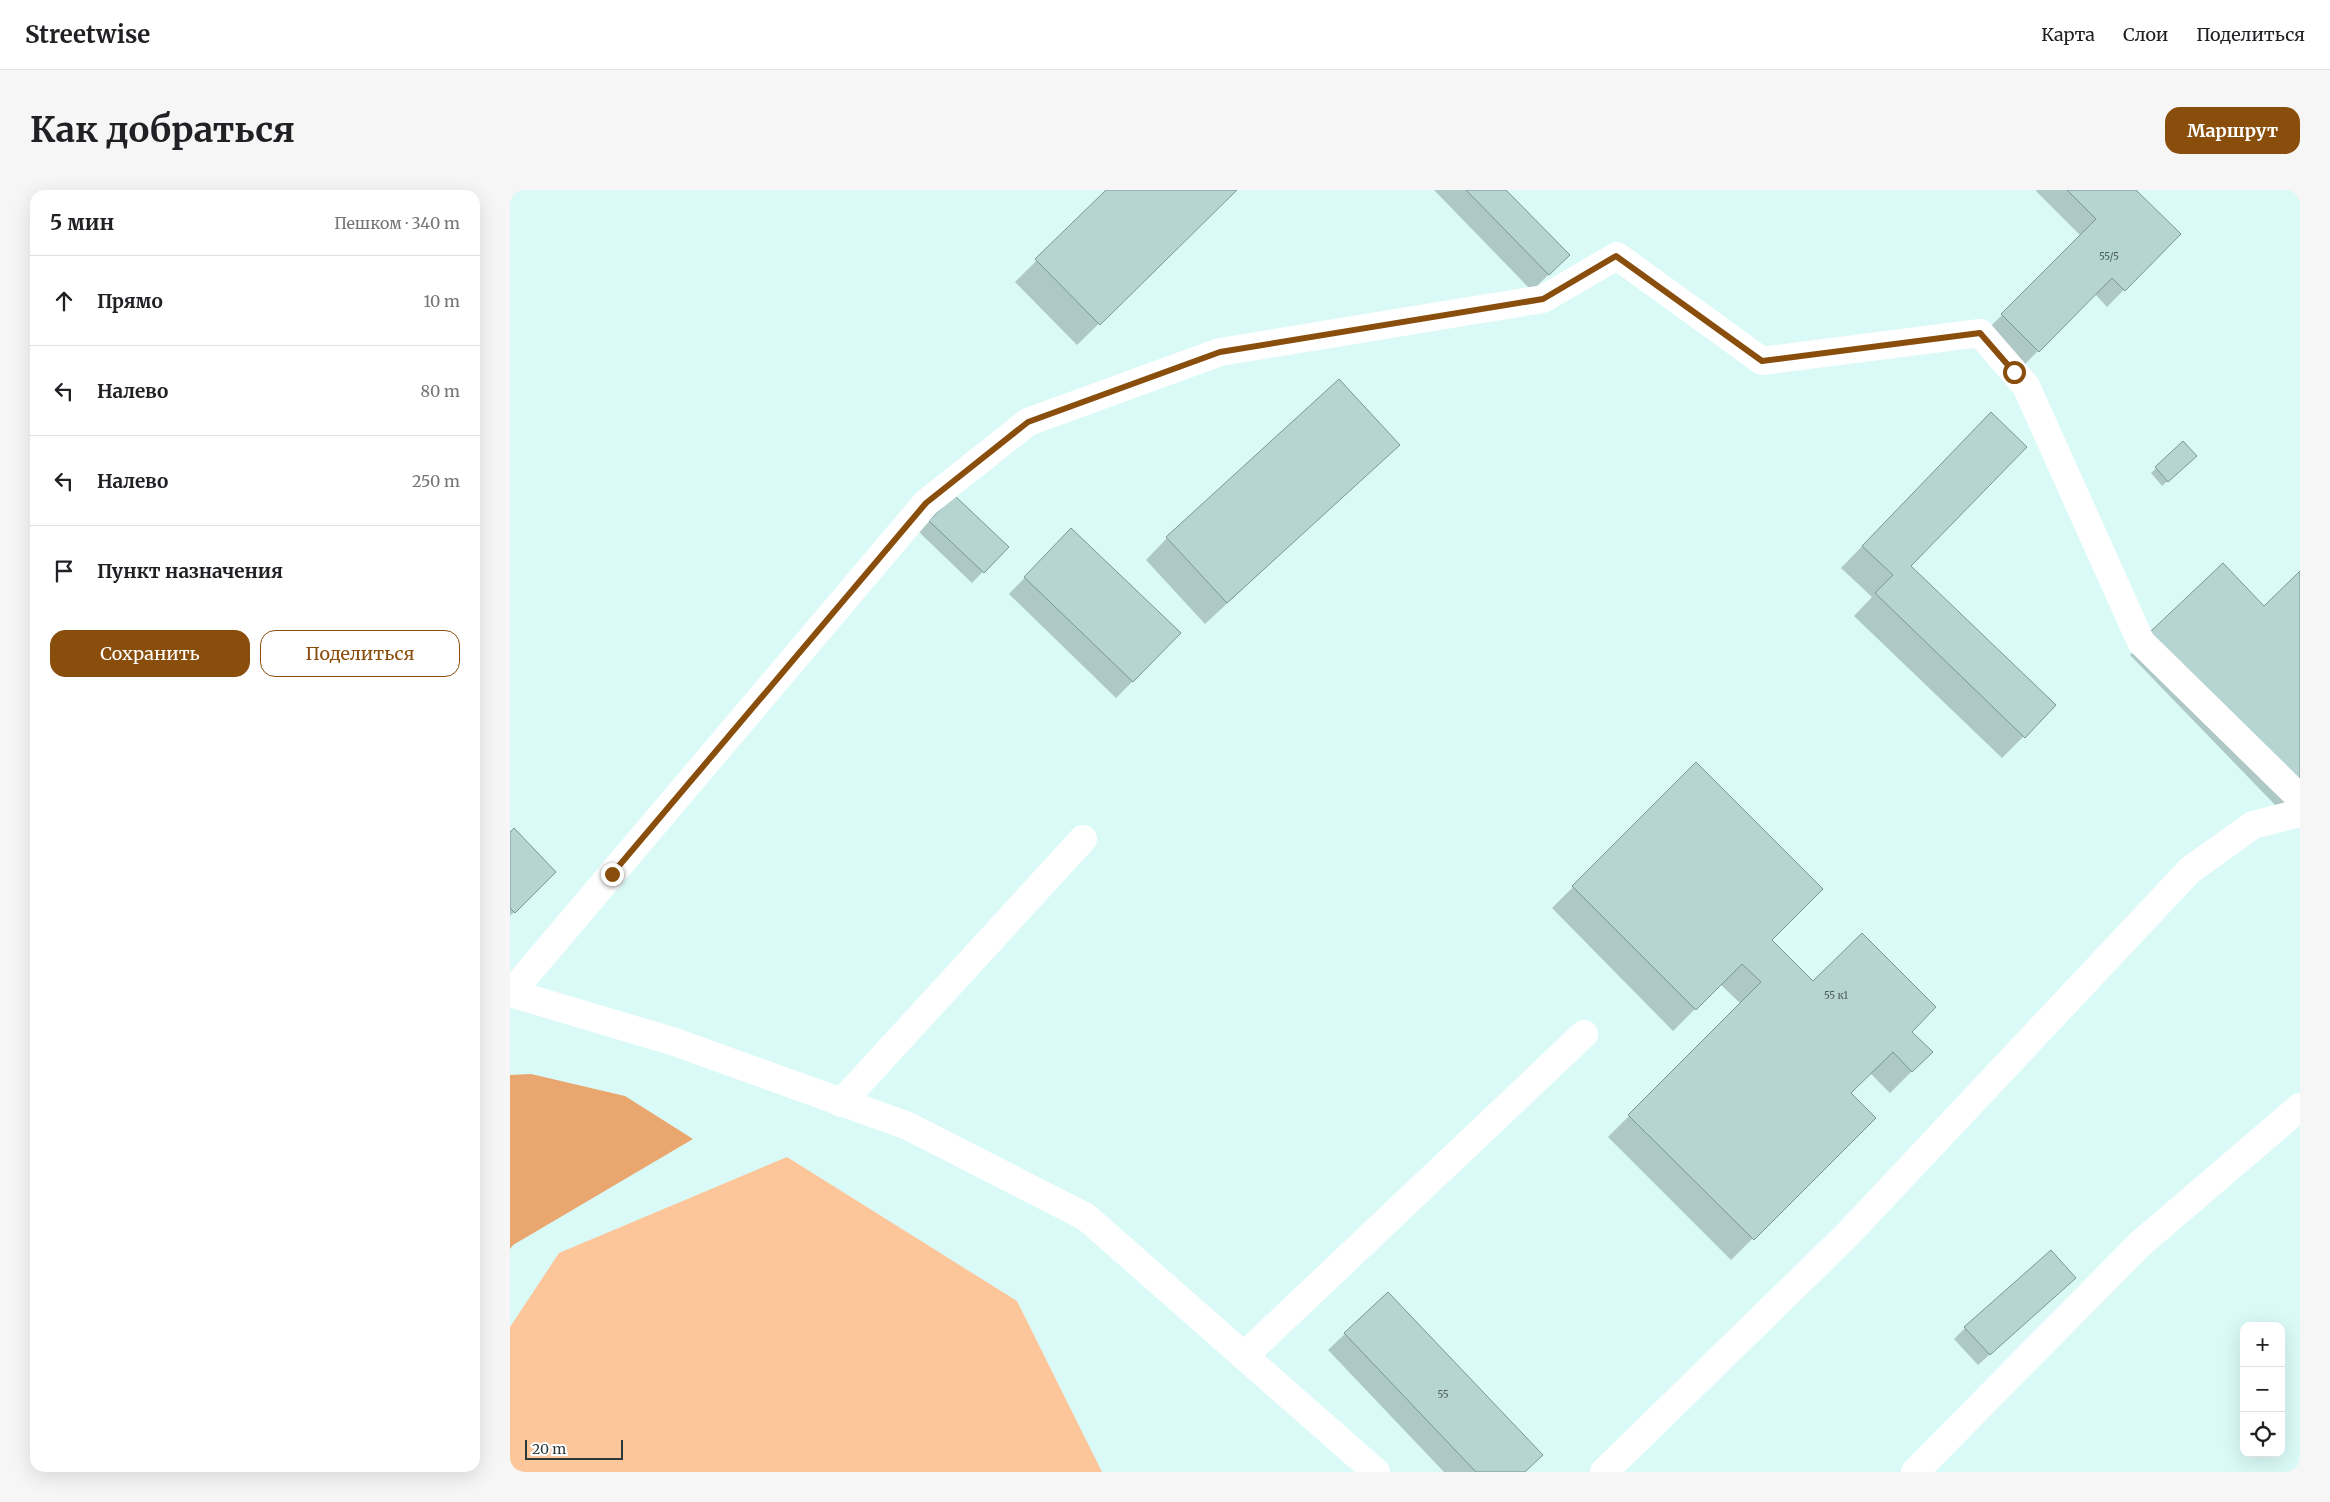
<!DOCTYPE html>
<html lang="ru">
<meta charset="utf-8">
<style>
:root{--surface:#fff;--page:#f6f6f6;--text:#202124;--muted:#757577;--line:#e0e0e0;--accent:#8a4e0c}
body{margin:0;font-family:Merriweather,serif;background:var(--page);color:var(--text)}
.controls{position:absolute;right:15px;bottom:15px;display:grid;overflow:hidden;border-radius:10px;box-shadow:0 5px 20px #0002}
.controls button{width:45px;height:45px;display:grid;place-items:center;padding:0;border:0;border-bottom:1px solid var(--line);background:var(--surface);color:var(--text);font:25px sans-serif}
.scale{position:absolute;left:15px;bottom:12px;width:98px;box-sizing:border-box;padding-left:5px;border:2px solid #2c3837;border-top:0;font-size:14px;line-height:18px;white-space:nowrap;color:#2c3837;-webkit-text-stroke:4px #fff;paint-order:stroke}
.stop{position:absolute;width:15px;height:15px;margin:-11px;border:4px solid #8a4e0c;border-radius:50%;background:#fff}
.stop.end{background:#8a4e0c;border-color:#fff;box-shadow:0 1px 5px #0008}
.list{margin:0;padding:0;list-style:none}
h2{display:flex;justify-content:space-between;align-items:center;height:65px;margin:0;padding:0 20px;font-size:21px}
h2 small{font-size:16px;font-weight:400;color:var(--muted)}
.list li{display:grid;grid-template-columns:32px 1fr auto;gap:15px;align-items:center;box-sizing:border-box;height:90px;padding:0 20px;border-top:1px solid var(--line)}
.list b{display:block;font-size:19px;white-space:nowrap}
.list em{font-size:16px;font-style:normal;color:var(--muted)}
.actions{display:flex;gap:10px;padding:15px 20px}
.actions a{flex:1;padding:11px 0;border:1px solid var(--accent);border-radius:15px;text-align:center;font-size:18px;color:var(--accent)}
.actions .main{background:var(--accent);color:#fff}
.icon{flex:none;width:28px;height:28px;fill:none;stroke:currentColor;stroke-width:2;stroke-linecap:round;stroke-linejoin:round}
.map{position:relative;flex:none;width:1790px;height:1282px;overflow:hidden;border-radius:15px}
header{display:flex;align-items:center;gap:30px;box-sizing:border-box;height:70px;padding:0 25px;background:var(--surface);border-bottom:1px solid var(--line)}
header strong{font-size:24px}
nav{display:flex;gap:28px;margin-inline-start:auto;font-size:18px}
.intro{display:flex;align-items:center;justify-content:space-between;box-sizing:border-box;height:120px;padding:0 30px}
h1{margin:0;font-size:35px}
.button{padding:12px 22px;border-radius:15px;background:var(--accent);color:#fff;font-size:18px;font-weight:700}
main{display:flex;gap:30px;padding:0 30px}
aside{flex:1;background:var(--surface);border-radius:15px;box-shadow:0 5px 20px #0002}
.map>svg:first-child{display:block}
.forest{fill:#e9a66e}
.water{fill:#fdc69a}
.shadow{fill:#0003}
.building{fill:#b6d5d2;stroke:#799794}
.lines{fill:none;stroke-linecap:round;stroke-linejoin:round}
.minor{stroke:#fff;stroke-width:28}
.route{stroke:#8a4e0c;stroke-width:6}
.labels{text-anchor:middle;stroke-width:4.5;stroke-linejoin:round;paint-order:stroke}
.number-label{font-size:10px;fill:#4e5f5e}
</style>
<header>
<strong>Streetwise</strong>
<nav><a>Карта</a><a>Слои</a><a>Поделиться</a></nav>
</header>
<div class="intro"><h1>Как добраться</h1><a class="button">Маршрут</a></div>
<main>
<aside>
<h2>5 мин<small>Пешком · 340 m</small></h2>
<ul class="list">
<li><svg class="icon" aria-label="ahead" viewBox="0 0 24 24"><path d="M12 20V5M6 11l6-6 6 6"/></svg><div><b>Прямо</b></div><em>10 m</em></li>
<li><svg class="icon" aria-label="left" viewBox="0 0 24 24"><path d="M17 20v-9H6M10 6l-5 5 5 5"/></svg><div><b>Налево</b></div><em>80 m</em></li>
<li><svg class="icon" aria-label="left" viewBox="0 0 24 24"><path d="M17 20v-9H6M10 6l-5 5 5 5"/></svg><div><b>Налево</b></div><em>250 m</em></li>
<li><svg class="icon" aria-label="arrive" viewBox="0 0 24 24"><path d="M6 21V4h12l-3 4 3 4H6"/></svg><div><b>Пункт назначения</b></div></li>
</ul>
<div class="actions"><a class="main">Сохранить</a><a>Поделиться</a></div>
</aside>
<div class="map">
<svg width="1790" height="1282" viewBox="0 0 1790 1282">
<rect width="100%" height="100%" fill="#dafaf7"/>
<path class="forest" d="M21,884L115,906L183,949L3,1055L0,1059V885Z"/>
<path class="water" d="M277,967L507,1111L592,1282H0V1137L49,1063Z"/>
<g class="shadow">
<path d="M598,0H726L567,155L505,92Z"/>
<path d="M924,0H994L1058,65L1022,101Z"/>
<path d="M1527,0H1624L1669,44L1597,117L1585,104L1512,177L1476,141L1571,46L1526,1Z"/>
<path d="M1460,245L1400,376L1545,515L1492,568L1344,426L1362,407L1331,378Z"/>
<path d="M1673,253L1680,271L1652,296L1641,283Z"/>
<path d="M888,255L695,434L636,370L657,348Z"/>
<path d="M444,306L497,357L462,393L409,342Z"/>
<path d="M545,356L623,491L606,508L499,404Z"/>
<path d="M1790,383V601L1770,620L1620,465L1641,443L1754,417Z"/>
<path d="M1186,574L1260,750L1303,793L1400,842L1421,862L1380,903L1360,883L1340,903L1364,928L1221,1070L1098,947L1231,814L1210,794L1163,841L1042,718Z"/>
<path d="M0,644L45,682L0,726Z"/>
<path d="M1553,1099L1468,1175L1444,1149L1455,1138Z"/>
<path d="M878,1103L1014,1282H934L818,1160Z"/>
</g>
<g class="building">
<path d="M596,0H727L590,135L525,69Z"/>
<path d="M956,0H996L1060,65L1039,85Z"/>
<path d="M1557,0H1626L1671,44L1615,101L1602,88L1529,162L1491,124L1586,29Z"/>
<path d="M829,189L890,255L717,413L656,347Z"/>
<path d="M1481,222L1517,257L1401,376L1546,515L1515,548L1365,403L1383,385L1352,356Z"/>
<path d="M1673,251L1687,266L1658,292L1645,277Z"/>
<path d="M444,305L499,357L474,383L419,331Z"/>
<path d="M561,338L671,443L623,492L514,387Z"/>
<path d="M1713,373L1754,416L1790,381V597L1640,442Z"/>
<path d="M1186,572L1313,699L1262,750L1303,791L1352,743L1426,817L1402,842L1423,862L1402,882L1383,862L1341,903L1366,928L1244,1050L1118,925L1251,792L1232,774L1186,820L1062,696Z"/>
<path d="M4,638L46,682L5,723L0,718V642Z"/>
<path d="M1541,1060L1566,1088L1480,1165L1454,1137Z"/>
<path d="M878,1102L1033,1265L1015,1282H966L834,1143Z"/>
</g>
<g class="lines">
<g class="minor">
<path d="M0,803L162,851L398,936L576,1027L866,1282"/>
<path d="M1,803L416,313L518,232L710,162L1033,109L1107,66L1252,171L1470,143L1516,196L1631,452L1790,608"/>
<path d="M331,913L573,649"/>
<path d="M734,1166L1074,844"/>
<path d="M1094,1282L1337,1045L1680,680L1743,635L1790,623"/>
<path d="M1405,1282L1630,1054L1790,917"/>
</g>
</g>
<g class="lines">
<path class="route" d="M102,684L416,313L518,232L710,162L1033,109L1106,66L1252,171L1470,143L1504,182"/>
</g>
<g class="labels">
<g class="number-label">
<text x="1599" y="70">55/5</text>
<text x="1326" y="809">55 к1</text>
<text x="933" y="1208">55</text>
</g>
</g>
</svg>
<div class="controls">
<button>+</button>
<button>−</button>
<button><svg class="icon" aria-label="locate" viewBox="0 0 24 24"><circle cx="12" cy="12" r="6"/><path d="M12 2v4M12 18v4M2 12h4M18 12h4"/></svg></button>
</div>
<div class="scale">20 m</div>
<div class="stop" style="left:1504px;top:182px"></div>
<div class="stop end" style="left:102px;top:684px"></div>
</div>
</main>
